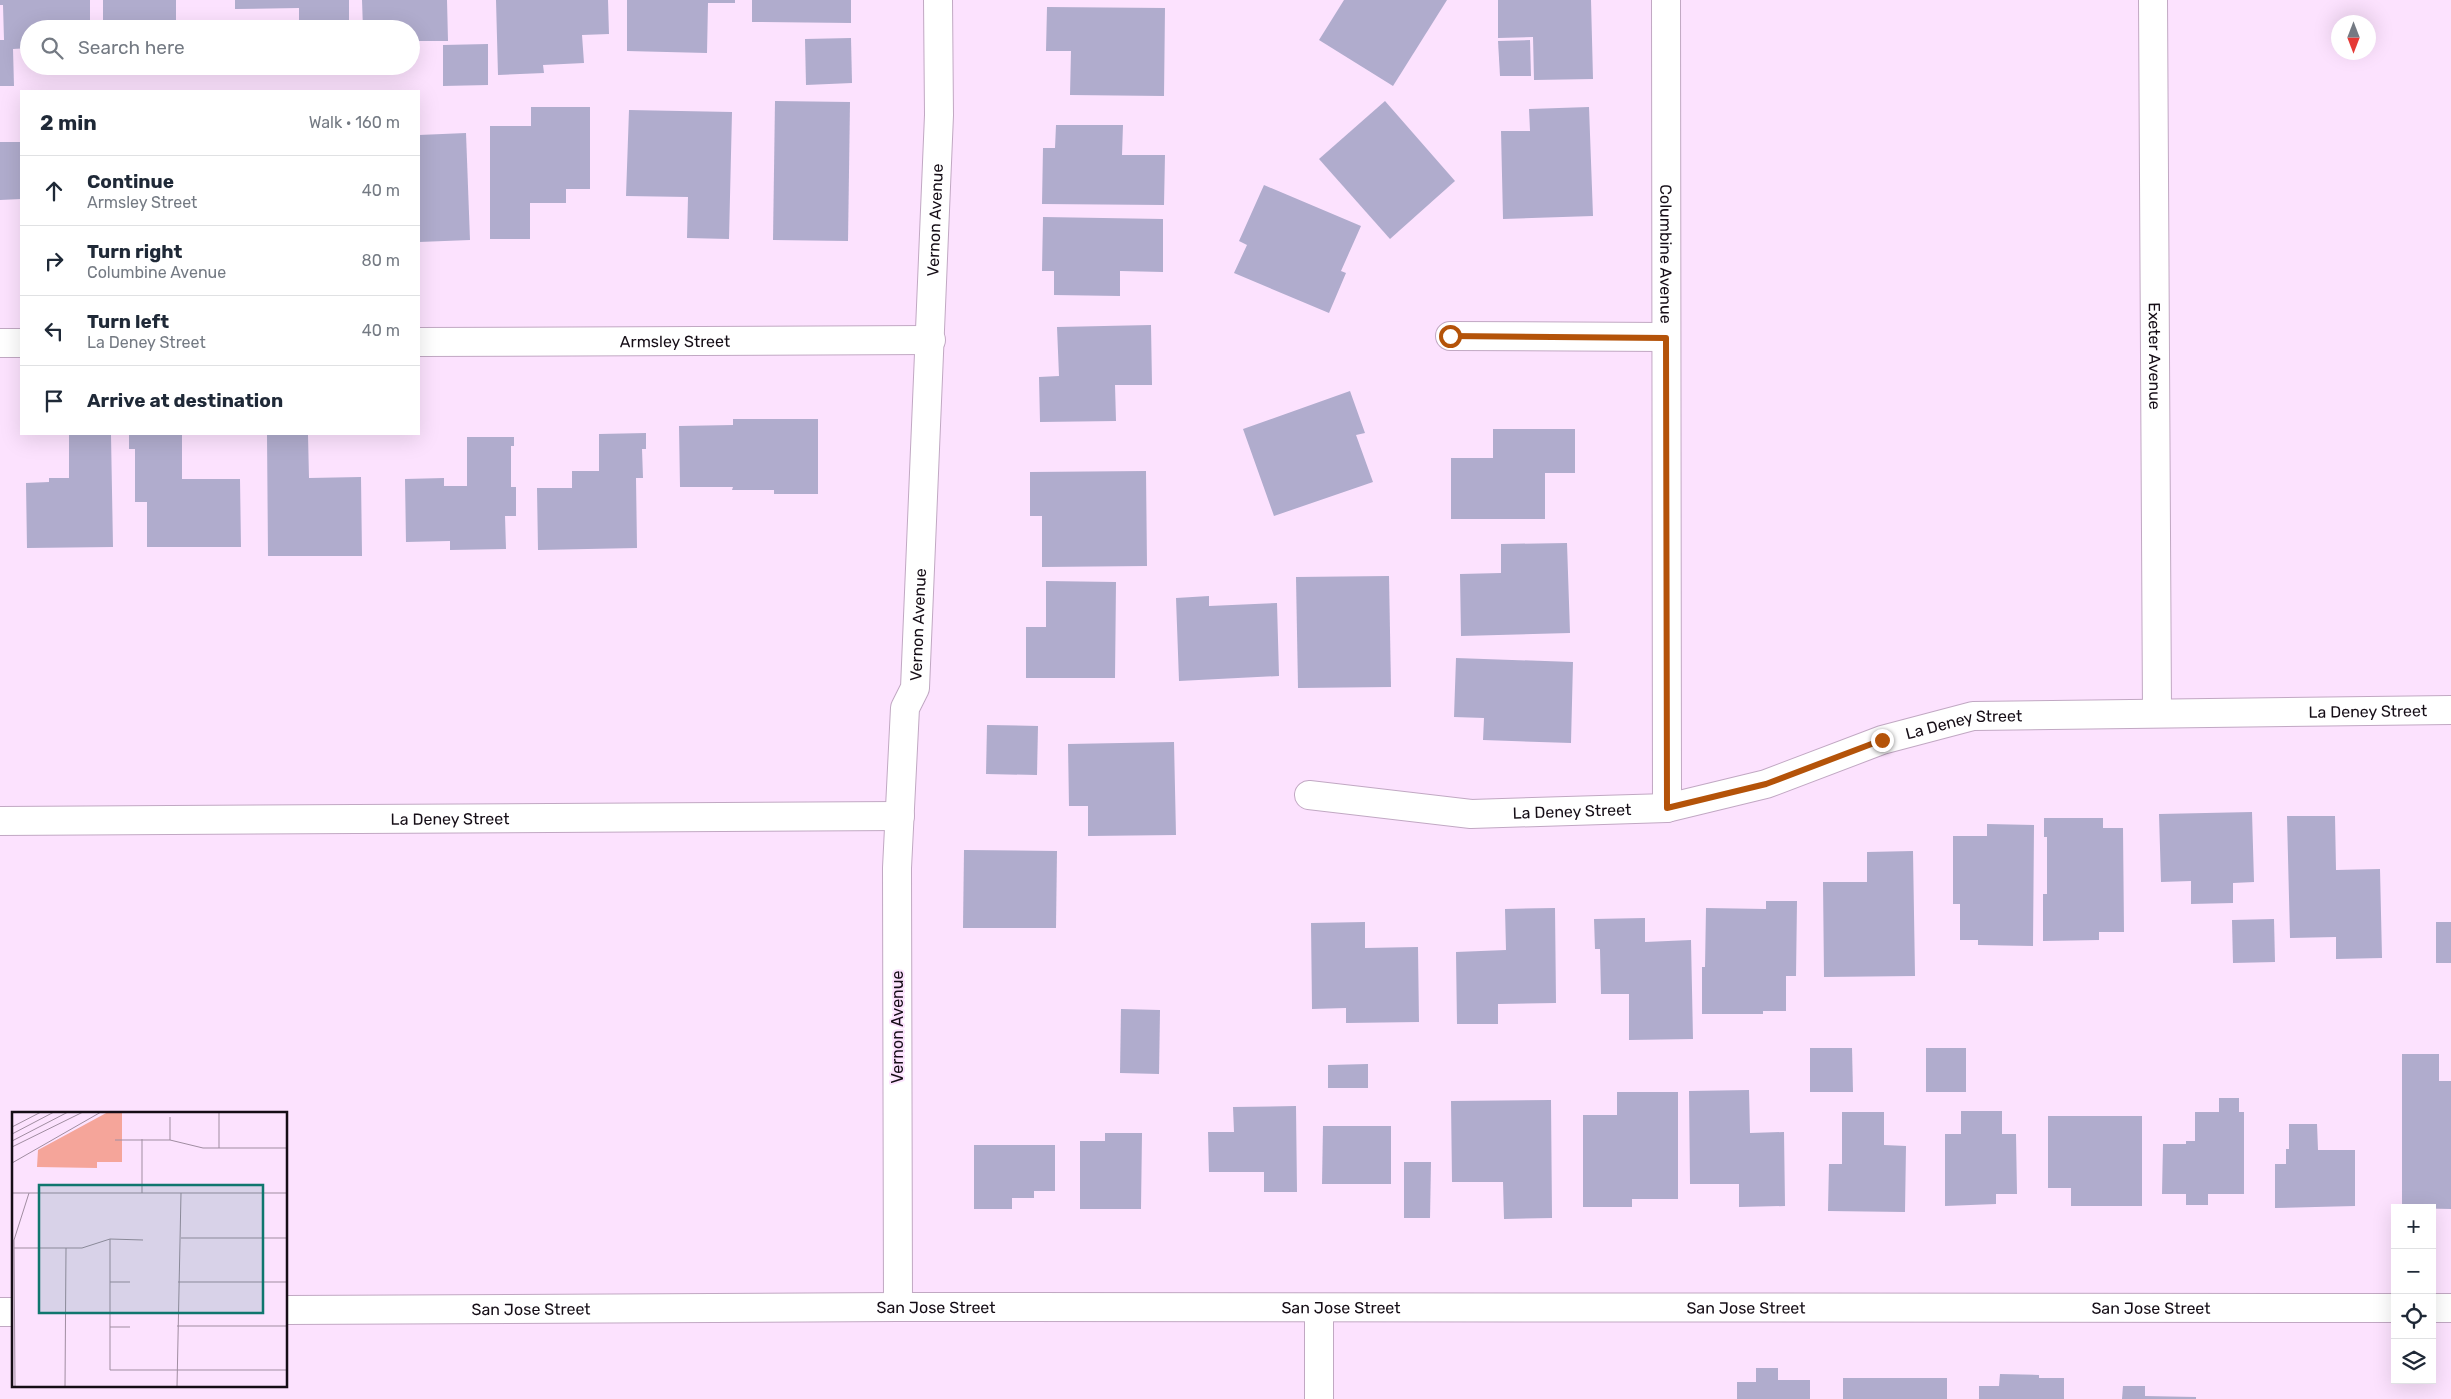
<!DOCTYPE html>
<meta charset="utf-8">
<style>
:root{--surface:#fff;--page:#f2f2f3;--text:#1f2937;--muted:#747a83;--line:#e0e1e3}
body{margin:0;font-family:Rubik,sans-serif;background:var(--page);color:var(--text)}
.controls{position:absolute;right:15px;bottom:15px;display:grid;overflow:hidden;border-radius:0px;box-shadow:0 5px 20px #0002}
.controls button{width:45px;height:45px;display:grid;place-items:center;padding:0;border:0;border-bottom:1px solid var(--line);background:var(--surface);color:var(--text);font:25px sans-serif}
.compass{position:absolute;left:2331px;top:15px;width:45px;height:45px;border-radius:50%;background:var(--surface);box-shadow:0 5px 20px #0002;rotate:180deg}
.stop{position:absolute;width:15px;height:15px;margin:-11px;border:4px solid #b45309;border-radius:50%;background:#fff}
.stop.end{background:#b45309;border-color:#fff;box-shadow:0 1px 5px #0008}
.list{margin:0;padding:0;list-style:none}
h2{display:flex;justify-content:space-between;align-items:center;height:65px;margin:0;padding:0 20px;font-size:21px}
h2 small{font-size:16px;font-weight:400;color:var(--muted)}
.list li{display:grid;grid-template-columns:32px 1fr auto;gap:15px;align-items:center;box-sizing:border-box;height:70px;padding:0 20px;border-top:1px solid var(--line)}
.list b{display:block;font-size:19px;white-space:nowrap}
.list p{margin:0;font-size:16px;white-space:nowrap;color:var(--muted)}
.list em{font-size:16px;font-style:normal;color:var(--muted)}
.icon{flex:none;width:28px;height:28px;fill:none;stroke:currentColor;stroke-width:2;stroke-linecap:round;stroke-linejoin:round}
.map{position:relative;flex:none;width:2451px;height:1399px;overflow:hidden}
.search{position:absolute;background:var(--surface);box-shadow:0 5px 20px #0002;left:20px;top:20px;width:400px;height:55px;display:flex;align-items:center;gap:12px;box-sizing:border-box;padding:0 18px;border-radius:28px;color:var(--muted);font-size:19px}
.panel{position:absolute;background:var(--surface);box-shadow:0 5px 20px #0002;left:20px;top:90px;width:400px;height:345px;border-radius:0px}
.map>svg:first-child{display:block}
.building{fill:#b0accd}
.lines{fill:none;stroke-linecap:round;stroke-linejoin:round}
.street-casing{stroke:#c1a8c3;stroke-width:30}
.street{stroke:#fff;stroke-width:28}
.route{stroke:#b45309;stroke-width:6}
.labels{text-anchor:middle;stroke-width:4;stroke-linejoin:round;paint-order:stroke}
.street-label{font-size:16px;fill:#150d16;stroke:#fce2fe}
.inset-road{fill:none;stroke:#a08da1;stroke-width:1}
.view{fill:#0f766e;fill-opacity:0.15;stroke:#0f766e;stroke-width:2.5}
.inset-edge{fill:none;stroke:#150d16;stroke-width:2.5}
</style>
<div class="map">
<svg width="2451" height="1399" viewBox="0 0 2451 1399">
<rect width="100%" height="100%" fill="#fce2fe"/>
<g class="building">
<path d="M0,0H90V21H42V29H29V48L13,49L14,86H0V40H4L3,5H0Z"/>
<rect x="103" y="0" width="73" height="29"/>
<path d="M235,0H349V29H299V8L235,9Z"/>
<path d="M362,0H447L448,41H413V47H411V29H363Z"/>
<path d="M496,0H608L609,34L582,35L584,63L543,65L544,73L498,75Z"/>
<path d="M627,0H735V3H708L707,53L627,51Z"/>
<path d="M752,0H851V23L752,22Z"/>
<path d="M1344,0H1447L1393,86L1319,40Z"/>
<path d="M1498,0H1591L1593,79L1534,80L1533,37L1498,38Z"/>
<path d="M1047,7L1165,8L1164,96L1070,95L1071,51H1046Z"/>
<path d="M851,38L852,83L806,85L805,39Z"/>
<path d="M1530,40L1531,76H1500L1498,41Z"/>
<path d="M488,44V85L443,86V45Z"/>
<path d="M775,101L850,102L848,241L773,240Z"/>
<path d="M1385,101L1455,181L1390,239L1319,159Z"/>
<path d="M531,107H590V189H566V203H530V239H490V126H531Z"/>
<path d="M1589,107L1593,216L1503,219L1501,131H1530L1529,109Z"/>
<path d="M629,110L732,112L729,239L687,238L688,197L626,196Z"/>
<path d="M1056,125H1123L1122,155H1165L1164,205L1042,204L1043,148H1055Z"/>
<path d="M466,133L470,240L419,242V135Z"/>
<path d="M0,142H21V199L0,200Z"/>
<path d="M1264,185L1361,226L1341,271L1346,273L1329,313L1234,273L1247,245L1239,241Z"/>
<path d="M1043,217L1163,219V272L1120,271V296L1054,295V271H1042Z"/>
<path d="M1151,325L1152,385H1115L1116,421L1040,422L1039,377L1059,376L1057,327Z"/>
<path d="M1350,391L1365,433L1356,435L1373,482L1274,516L1243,429Z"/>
<path d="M733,419H818V494H774V490H732L733,487H680L679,426L733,425Z"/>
<path d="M1493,429H1575V473H1545V519H1451V458H1493Z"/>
<path d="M646,433V449H642L643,478H636L637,548L538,550L537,488H572V471H599V434Z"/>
<path d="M129,434H182V479H240L241,547H147V502H135V449H129Z"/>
<path d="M69,435H111L113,547L27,548L26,483L49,482V478H69Z"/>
<path d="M267,435H308L309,478L361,477L362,556H268Z"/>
<path d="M467,437H514V446H511V487H516V516H505L506,549L450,550V541L406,542L405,479L444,478V486H467Z"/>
<path d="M1146,471L1147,566L1042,567V516H1030V472Z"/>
<path d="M1567,543L1570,633L1461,636L1460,574L1501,573V544Z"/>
<path d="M1389,576L1391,687L1298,688L1296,577Z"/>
<path d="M1046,581L1116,582L1115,678H1026V627H1046Z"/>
<path d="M1209,596V606L1277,603L1279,676L1179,681L1176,598Z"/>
<path d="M1456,658L1573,662L1571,743L1483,740L1484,718L1454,717Z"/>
<path d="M987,725L1038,726L1037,775L986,774Z"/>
<path d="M1174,742L1176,835L1088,836V806H1069L1068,744Z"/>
<path d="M2252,812L2254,882L2233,883V903L2191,904V881L2161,882L2159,814Z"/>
<path d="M2287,816H2335L2336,870L2380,869L2382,958L2336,959V937L2290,938Z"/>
<path d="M2044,818H2103V828H2123L2124,932H2099V940L2043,941V894H2047V837H2044Z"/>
<path d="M1987,824L2034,825L2033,946L1978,945V940H1960V904H1953V836H1987Z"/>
<path d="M964,850L1057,851L1056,928H963Z"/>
<path d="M1913,851L1915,976L1824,977L1823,882H1867V852Z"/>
<path d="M1766,901H1797L1796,976H1786V1011H1763V1014H1702V967H1705L1706,908L1766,909Z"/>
<path d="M1555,908L1556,1003L1498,1004V1024H1457L1456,952L1506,950L1505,909Z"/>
<path d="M1645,918V942L1691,940L1693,1039L1629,1040V994H1601L1600,949H1595L1594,919Z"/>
<path d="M2274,919L2275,962L2233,963L2232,920Z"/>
<path d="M1365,922V948L1418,947L1419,1022L1346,1023V1008L1312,1009L1311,923Z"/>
<rect x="2436" y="922" width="15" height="41"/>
<path d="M1121,1009L1160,1010L1159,1074L1120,1073Z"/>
<path d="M1810,1048H1852L1853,1092H1810Z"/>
<rect x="1926" y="1048" width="40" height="44"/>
<path d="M2402,1054H2439V1081H2451V1209L2402,1208Z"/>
<path d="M1368,1064V1088H1328V1065Z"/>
<path d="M1749,1090L1750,1133L1784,1132L1785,1206L1739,1207V1184H1690L1689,1091Z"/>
<path d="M1617,1092H1678V1199H1632V1207H1583V1115H1617Z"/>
<path d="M2219,1098H2239V1112H2244V1194H2208V1205H2186V1194H2162L2163,1144H2186V1141H2195V1112H2219Z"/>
<path d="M1551,1100L1552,1218L1504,1219L1503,1182H1452L1451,1101Z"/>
<path d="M1296,1106L1297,1192H1264V1172H1209L1208,1132H1234L1233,1107Z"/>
<path d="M1961,1111H2002V1134H2016L2017,1194H1996V1204L1945,1206V1134H1961Z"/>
<path d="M1842,1112H1884V1145L1906,1146L1905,1212L1828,1211L1829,1164H1842Z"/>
<path d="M2048,1116H2142V1206H2071V1188H2048Z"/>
<path d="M2289,1124H2317L2318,1150H2355V1206L2275,1208V1164H2286V1149H2289Z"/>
<path d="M1323,1126H1391V1184H1322Z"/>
<path d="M1105,1133H1142L1141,1209H1080V1141H1105Z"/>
<path d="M974,1145H1055V1191H1034V1198H1012V1209H974Z"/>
<path d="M1404,1162H1431L1430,1218H1404Z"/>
<path d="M1756,1368H1778V1380H1810V1399H1737V1382H1756Z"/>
<path d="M2000,1374L2039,1375V1378H2064V1399H1979V1386H1999Z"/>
<rect x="1843" y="1378" width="104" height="21"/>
<path d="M2123,1386H2145V1396L2196,1397V1399H2122Z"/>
</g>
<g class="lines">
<defs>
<g id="street">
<path id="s1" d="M1666,0L1667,808"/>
<path id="s2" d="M2153,0L2157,712"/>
<path d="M1450,336L1665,337"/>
<path id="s3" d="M419,342L931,340"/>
<path d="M0,343H21"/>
<path id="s4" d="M1309,795L1471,814L1667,808L1766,784L1882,740L1973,716L2451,710"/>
<path id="s5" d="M0,821L900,816"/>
<path id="s6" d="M898,1307L897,868L905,708L915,688L939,115L938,0"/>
<path d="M1319,1308V1399"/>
<path d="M2432,1308H2451"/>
<path id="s7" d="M286,1310L898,1307L2395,1308"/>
<path d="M0,1312H14"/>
</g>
</defs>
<use href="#street" class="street-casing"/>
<use href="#street" class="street"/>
</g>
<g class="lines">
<path class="route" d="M1450,336L1666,338L1667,808L1766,784L1882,740"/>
</g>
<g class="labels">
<g class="street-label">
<text dy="6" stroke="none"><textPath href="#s6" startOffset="1090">Vernon Avenue</textPath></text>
<text dy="6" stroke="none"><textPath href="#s1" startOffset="254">Columbine Avenue</textPath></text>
<text dy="6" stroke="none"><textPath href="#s3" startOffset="256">Armsley Street</textPath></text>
<text dy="6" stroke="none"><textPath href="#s2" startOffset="356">Exeter Avenue</textPath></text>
<text dy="6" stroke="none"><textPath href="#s6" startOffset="685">Vernon Avenue</textPath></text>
<text dy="6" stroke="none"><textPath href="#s4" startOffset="1074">La Deney Street</textPath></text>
<text dy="6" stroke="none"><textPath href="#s4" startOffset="669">La Deney Street</textPath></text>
<text dy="6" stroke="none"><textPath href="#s4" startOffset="264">La Deney Street</textPath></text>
<text dy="6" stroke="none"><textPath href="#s5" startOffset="450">La Deney Street</textPath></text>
<text transform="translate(897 1027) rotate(-90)" y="6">Vernon Avenue</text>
<text dy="6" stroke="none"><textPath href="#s7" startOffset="650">San Jose Street</textPath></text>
<text dy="6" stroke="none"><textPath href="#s7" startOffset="1055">San Jose Street</textPath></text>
<text dy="6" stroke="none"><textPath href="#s7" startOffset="1460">San Jose Street</textPath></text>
<text dy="6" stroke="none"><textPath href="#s7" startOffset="1865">San Jose Street</textPath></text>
<text dy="6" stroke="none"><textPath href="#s7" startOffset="245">San Jose Street</textPath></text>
</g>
</g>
<g transform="translate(12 1112)">
<rect width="275" height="275" fill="#fce2fe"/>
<path d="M96,0H110V50H85V56L25,55L26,38Z" fill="#f5a59a"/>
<path class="inset-road" d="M207,0V36M0,15L29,0M0,22L42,0M130,27V81M103,28H158L191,36H275M158,28V5M0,29L56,0M0,35L71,0M0,51L89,0M0,81H275M169,126H275M98,127V258H275M2,136H70L98,127L131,128M98,170H118M166,170H275M165,214H275M98,215H118M3,275L2,128L17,81M53,275L54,136M165,275L169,81"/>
<path class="view" d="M27,73H251V201H27Z"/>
<rect width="275" height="275" class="inset-edge"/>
</g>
</svg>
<div class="controls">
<button>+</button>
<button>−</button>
<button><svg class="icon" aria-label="locate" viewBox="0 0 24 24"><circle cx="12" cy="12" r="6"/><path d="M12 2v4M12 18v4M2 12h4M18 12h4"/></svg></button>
<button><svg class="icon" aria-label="layers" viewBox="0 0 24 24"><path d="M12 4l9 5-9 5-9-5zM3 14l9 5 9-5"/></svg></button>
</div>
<svg class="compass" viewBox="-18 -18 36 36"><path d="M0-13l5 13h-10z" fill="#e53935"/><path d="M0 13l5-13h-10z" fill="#747a83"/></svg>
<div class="stop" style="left:1450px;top:336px"></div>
<div class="stop end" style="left:1882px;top:740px"></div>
<div class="search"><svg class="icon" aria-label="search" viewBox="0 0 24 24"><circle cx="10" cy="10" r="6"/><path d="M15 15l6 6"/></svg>Search here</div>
<section class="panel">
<h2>2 min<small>Walk · 160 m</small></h2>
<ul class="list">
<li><svg class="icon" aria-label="ahead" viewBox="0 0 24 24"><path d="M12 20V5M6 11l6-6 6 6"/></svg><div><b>Continue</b><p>Armsley Street</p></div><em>40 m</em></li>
<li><svg class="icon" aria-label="right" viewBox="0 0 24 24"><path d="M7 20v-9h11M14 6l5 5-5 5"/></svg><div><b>Turn right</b><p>Columbine Avenue</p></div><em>80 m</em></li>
<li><svg class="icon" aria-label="left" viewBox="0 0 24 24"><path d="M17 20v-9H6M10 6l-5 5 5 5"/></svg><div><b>Turn left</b><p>La Deney Street</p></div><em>40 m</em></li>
<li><svg class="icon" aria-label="arrive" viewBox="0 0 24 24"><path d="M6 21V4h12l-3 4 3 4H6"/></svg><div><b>Arrive at destination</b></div></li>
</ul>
</section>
</div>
